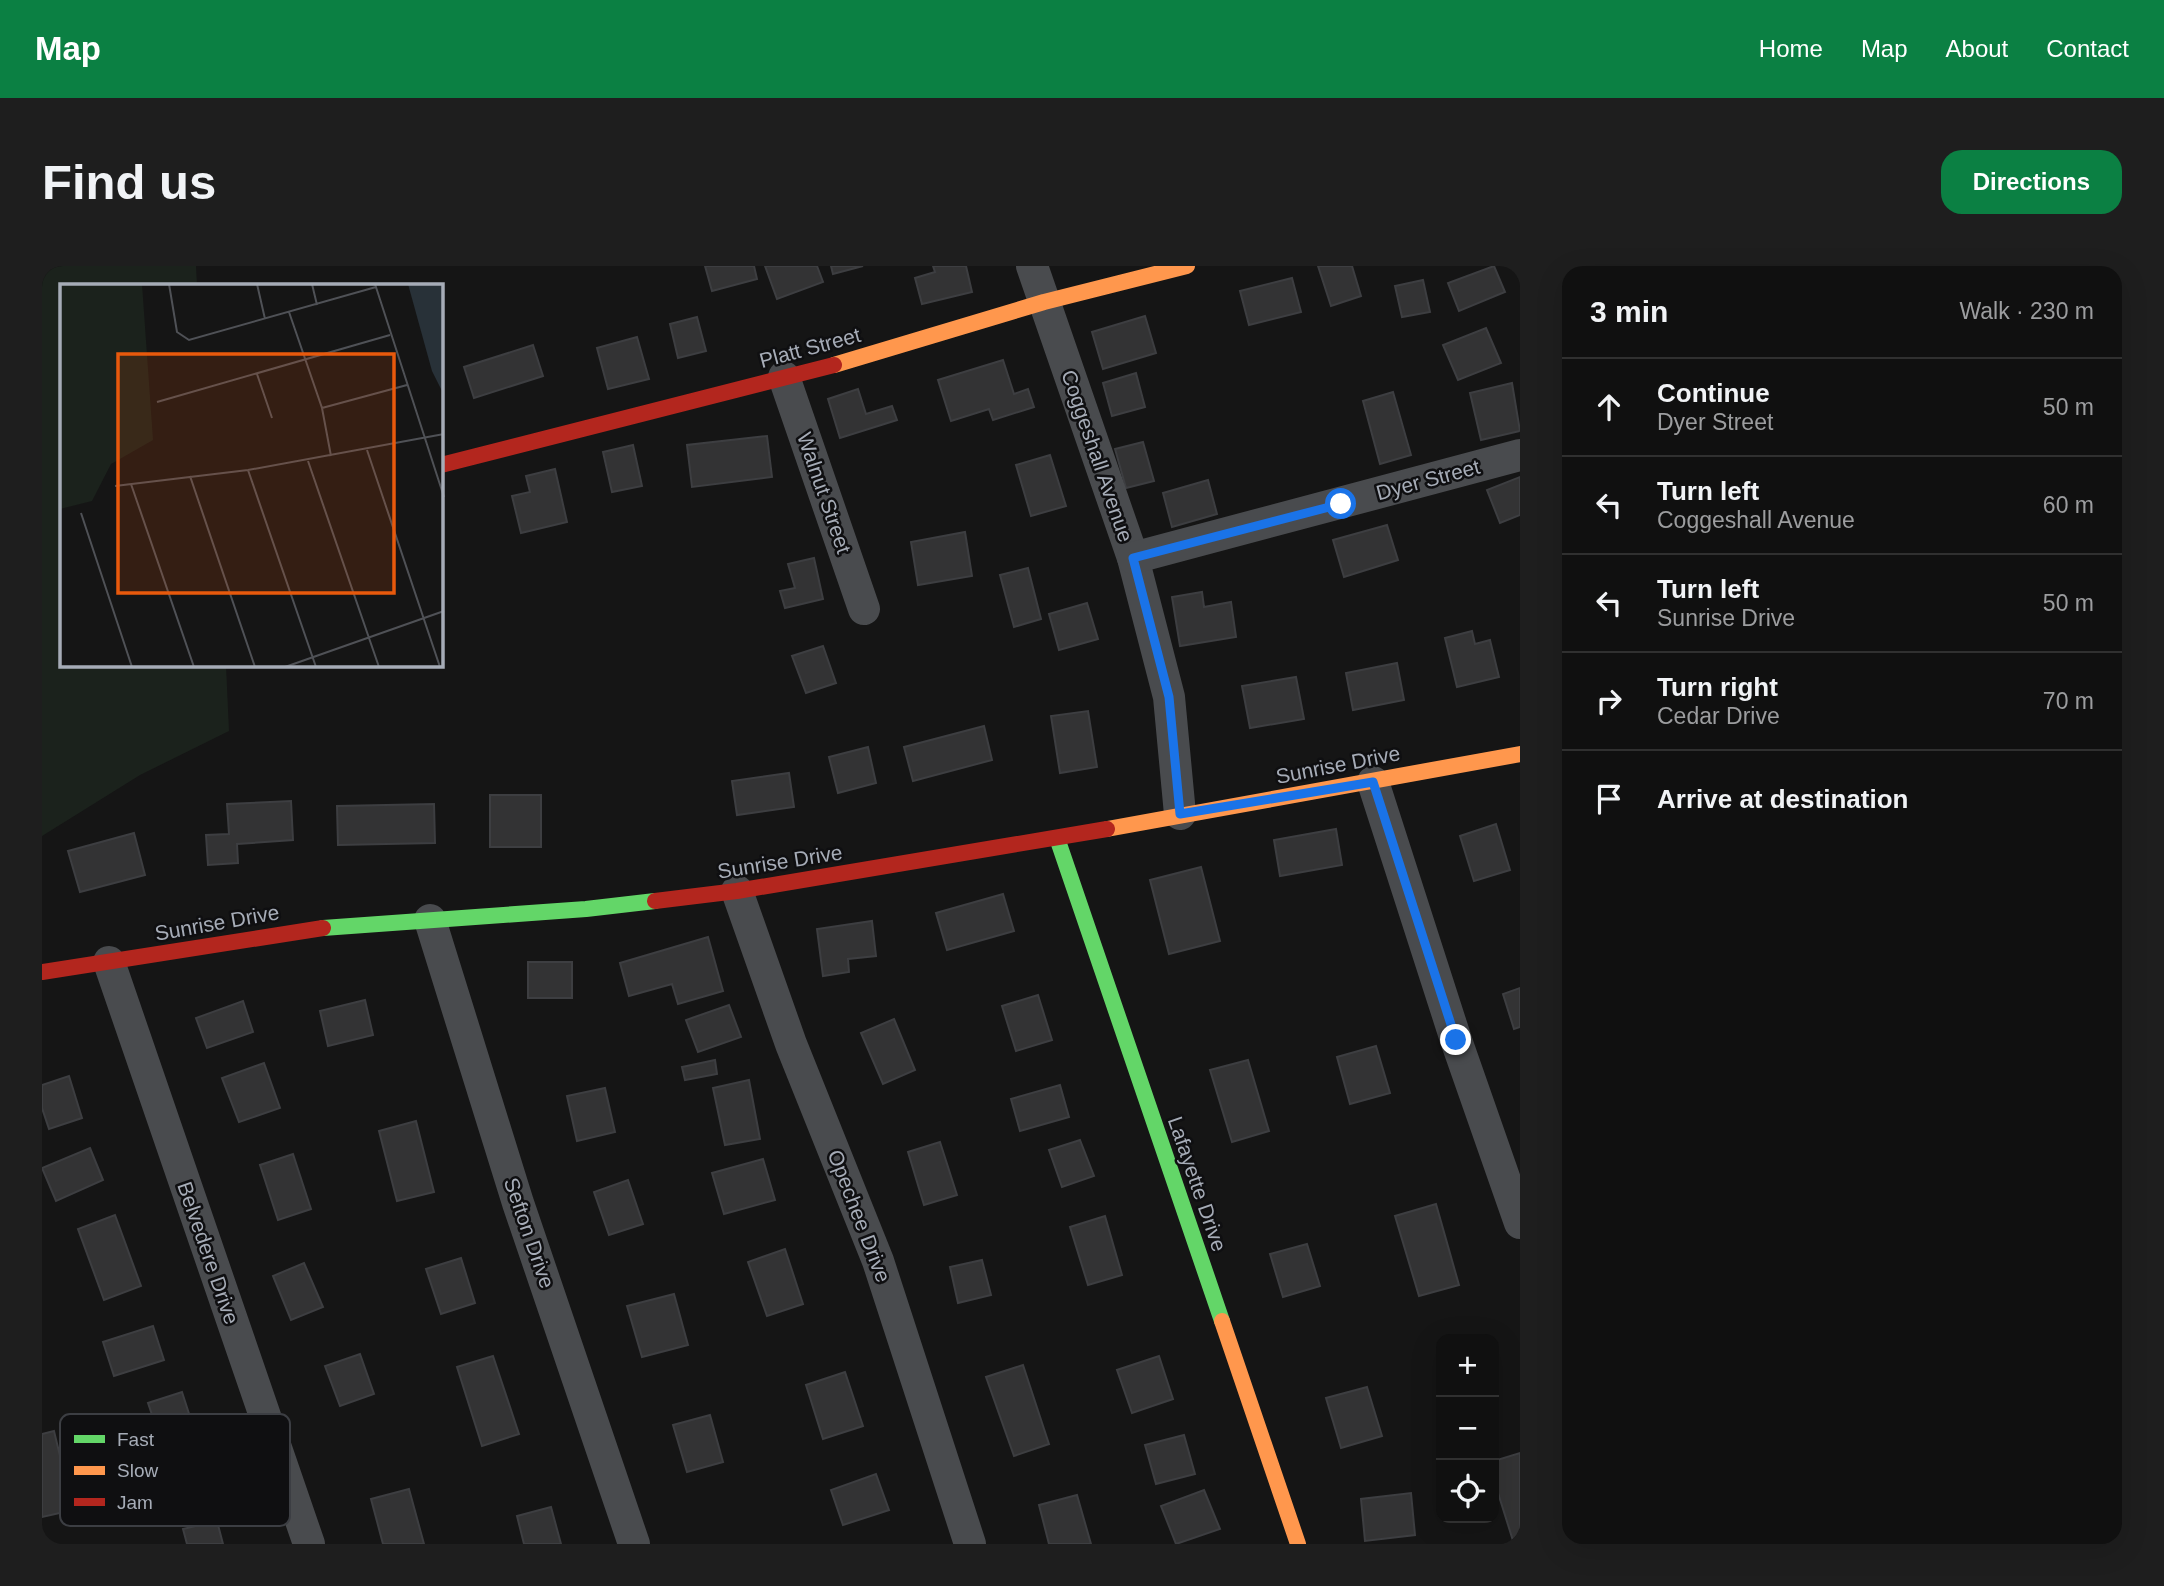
<!DOCTYPE html>
<meta charset="utf-8">
<style>
:root{--surface:#101010;--page:#1e1e1e;--text:#f1f3f6;--muted:#9c9d9f;--line:#303030;--accent:#0b8043}
body{margin:0;font-family:Arial,sans-serif;background:var(--page);color:var(--text)}
.controls{position:absolute;right:21px;bottom:21px;display:grid;overflow:hidden;border-radius:14px;box-shadow:0 7px 28px #0002}
.controls button{width:63px;height:63px;display:grid;place-items:center;padding:0;border:0;border-bottom:2px solid var(--line);background:var(--surface);color:var(--text);font:35px sans-serif}
.stop{position:absolute;width:21px;height:21px;margin:-16px;border:5px solid #1a73e8;border-radius:50%;background:#fff}
.stop.end{background:#1a73e8;border-color:#fff;box-shadow:0 2px 7px #0008}
.list{margin:0;padding:0;list-style:none}
h2{display:flex;justify-content:space-between;align-items:center;height:91px;margin:0;padding:0 28px;font-size:30px}
h2 small{font-size:23px;font-weight:400;color:var(--muted)}
.list li{display:grid;grid-template-columns:46px 1fr auto;gap:21px;align-items:center;box-sizing:border-box;height:98px;padding:0 28px;border-top:2px solid var(--line)}
.list b{display:block;font-size:26px;white-space:nowrap}
.list p{margin:0;font-size:23px;white-space:nowrap;color:var(--muted)}
.list em{font-size:23px;font-style:normal;color:var(--muted)}
.icon{flex:none;width:38px;height:38px;fill:none;stroke:currentColor;stroke-width:2;stroke-linecap:round;stroke-linejoin:round}
.map{position:relative;flex:none;width:1478px;height:1278px;overflow:hidden;border-radius:21px}
header{display:flex;align-items:center;gap:42px;box-sizing:border-box;height:98px;padding:0 35px;background:var(--accent);color:#fff}
header strong{font-size:33px}
nav{display:flex;gap:38px;margin-inline-start:auto;font-size:24px}
.intro{display:flex;align-items:center;justify-content:space-between;box-sizing:border-box;height:168px;padding:0 42px}
h1{margin:0;font-size:49px}
.button{padding:18px 32px;border-radius:21px;background:var(--accent);color:#fff;font-size:24px;font-weight:700}
main{display:flex;gap:42px;padding:0 42px}
aside{flex:1;background:var(--surface);border-radius:21px;box-shadow:0 7px 28px #0002}
.map>svg:first-child{display:block}
.green{fill:#1b221c}
.building{fill:#333334;stroke:#3d3e41;stroke-width:2}
.lines{fill:none;stroke-linecap:round;stroke-linejoin:round}
.street{stroke:#494b4e;stroke-width:32}
.fast{stroke:#63d668;stroke-width:16}
.slow{stroke:#ff974d;stroke-width:16}
.jam{stroke:#b3261e;stroke-width:16}
.route{stroke:#1a73e8;stroke-width:9}
.labels{text-anchor:middle;stroke-width:5;stroke-linejoin:round;paint-order:stroke}
.street-label{font-size:21px;fill:#a6acb7;stroke:#0f0f11}
.inset-road{fill:none;stroke:#4f5156;stroke-width:2}
.view{fill:#e8590c;fill-opacity:0.15;stroke:#e8590c;stroke-width:3.5}
.inset-edge{fill:none;stroke:#a6acb7;stroke-width:3.5}
.key{fill:#0f0f11;stroke:#3c3e43;stroke-width:2}
.key-label{font-size:19px;fill:#a6acb7}
</style>
<header>
<strong>Map</strong>
<nav><a>Home</a><a>Map</a><a>About</a><a>Contact</a></nav>
</header>
<div class="intro"><h1>Find us</h1><a class="button">Directions</a></div>
<main>
<div class="map">
<svg width="1478" height="1278" viewBox="0 0 1478 1278">
<rect width="100%" height="100%" fill="#151515"/>
<path class="green" d="M0,0H154L155,19H19V399H184L187,465L98,509L0,570Z"/>
<g class="building">
<path d="M663,0H712L715,13L670,25Z"/>
<path d="M723,0H775L781,16L735,33Z"/>
<path d="M789,0H821L791,8Z"/>
<path d="M891,0H924L930,26L880,38L873,12L893,6Z"/>
<path d="M1276,0H1310L1319,30L1289,40Z"/>
<path d="M1452,0L1463,26L1417,45L1406,17Z"/>
<path d="M1250,12L1259,46L1207,59L1198,25Z"/>
<path d="M1381,14L1388,46L1360,51L1353,20Z"/>
<path d="M1103,50L1114,87L1061,103L1050,66Z"/>
<path d="M655,51L664,85L636,92L628,58Z"/>
<path d="M1444,62L1459,97L1416,114L1401,79Z"/>
<path d="M595,71L607,113L566,123L555,82Z"/>
<path d="M491,79L501,110L432,132L422,101Z"/>
<path d="M961,94L972,128L986,123L992,141L951,154L947,143L909,155L896,114Z"/>
<path d="M1094,107L1103,141L1070,150L1061,117Z"/>
<path d="M1470,117L1478,165L1439,174L1428,127Z"/>
<path d="M816,123L824,148L850,140L855,154L798,172L786,133Z"/>
<path d="M1351,126L1369,189L1338,198L1321,135Z"/>
<path d="M725,170L730,211L650,221L645,179Z"/>
<path d="M1101,176L1112,215L1084,222L1073,183Z"/>
<path d="M591,179L600,220L570,226L561,186Z"/>
<path d="M1008,189L1024,240L989,250L974,199Z"/>
<path d="M513,203L525,256L479,267L470,230L488,226L484,210Z"/>
<path d="M1478,211V249L1458,257L1445,224Z"/>
<path d="M1166,214L1175,248L1130,261L1121,227Z"/>
<path d="M1345,259L1356,294L1302,311L1291,274Z"/>
<path d="M923,266L930,310L876,319L869,276Z"/>
<path d="M772,292L781,333L743,342L738,325L753,322L746,298Z"/>
<path d="M986,302L999,353L972,361L958,309Z"/>
<path d="M1160,326L1162,341L1189,336L1194,371L1138,380L1130,331Z"/>
<path d="M1045,337L1056,373L1017,384L1007,348Z"/>
<path d="M1430,365L1433,378L1448,374L1457,411L1415,421L1403,372Z"/>
<path d="M781,380L794,417L764,427L750,390Z"/>
<path d="M1355,397L1362,434L1311,444L1304,407Z"/>
<path d="M1254,411L1262,453L1208,462L1200,420Z"/>
<path d="M1046,445L1055,501L1018,507L1009,450Z"/>
<path d="M942,460L950,494L871,515L862,481Z"/>
<path d="M826,481L834,517L796,527L787,491Z"/>
<path d="M747,507L752,541L695,549L690,515Z"/>
<rect x="448" y="529" width="51" height="52"/>
<path d="M249,535L251,574L195,578L196,597L166,599L164,569L187,568L185,538Z"/>
<path d="M392,538L393,577L296,579L295,540Z"/>
<path d="M1454,558L1468,604L1432,615L1418,570Z"/>
<path d="M1294,563L1300,599L1238,610L1232,574Z"/>
<path d="M92,567L103,609L38,626L26,585Z"/>
<path d="M1159,601L1178,675L1127,688L1108,614Z"/>
<path d="M961,628L972,665L905,684L894,647Z"/>
<path d="M830,655L834,690L806,693L807,706L781,710L775,663Z"/>
<path d="M666,671L681,725L636,738L630,718L587,730L578,697Z"/>
<rect x="486" y="696" width="44" height="36"/>
<path d="M1478,722V761L1472,763L1461,728Z"/>
<path d="M996,729L1010,774L974,785L960,740Z"/>
<path d="M323,734L331,769L286,780L278,745Z"/>
<path d="M201,735L211,766L165,782L154,752Z"/>
<path d="M687,739L699,771L656,786L644,754Z"/>
<path d="M852,753L873,804L841,818L819,767Z"/>
<path d="M1334,780L1348,827L1308,838L1295,791Z"/>
<path d="M673,794L675,808L643,814L640,801Z"/>
<path d="M1206,794L1227,865L1190,876L1168,804Z"/>
<path d="M222,797L238,842L197,856L180,812Z"/>
<path d="M27,810L40,852L7,863L0,842V819Z"/>
<path d="M707,814L718,873L683,879L671,822Z"/>
<path d="M1018,819L1027,851L978,865L969,833Z"/>
<path d="M563,822L573,866L535,875L525,830Z"/>
<path d="M374,855L392,926L355,935L337,865Z"/>
<path d="M1038,874L1052,910L1020,921L1007,884Z"/>
<path d="M898,876L915,929L882,939L866,886Z"/>
<path d="M48,882L61,914L14,935L0,902Z"/>
<path d="M251,888L269,943L236,954L218,899Z"/>
<path d="M721,893L733,934L682,948L670,907Z"/>
<path d="M586,914L601,958L567,969L552,926Z"/>
<path d="M1394,938L1417,1019L1377,1030L1353,950Z"/>
<path d="M73,949L99,1020L62,1034L36,963Z"/>
<path d="M1063,950L1080,1009L1046,1019L1028,961Z"/>
<path d="M1265,978L1278,1020L1241,1031L1228,988Z"/>
<path d="M743,983L761,1038L725,1050L706,996Z"/>
<path d="M419,992L433,1037L399,1048L384,1003Z"/>
<path d="M940,994L949,1029L916,1037L908,1001Z"/>
<path d="M262,997L281,1041L249,1054L231,1010Z"/>
<path d="M632,1028L646,1079L600,1091L585,1040Z"/>
<path d="M111,1060L122,1094L72,1110L61,1076Z"/>
<path d="M318,1088L332,1128L298,1140L283,1100Z"/>
<path d="M451,1090L477,1168L440,1180L415,1101Z"/>
<path d="M1117,1090L1131,1133L1090,1147L1075,1104Z"/>
<path d="M981,1099L1007,1178L972,1190L944,1111Z"/>
<path d="M803,1106L821,1160L781,1173L764,1119Z"/>
<path d="M1325,1121L1340,1170L1299,1182L1284,1132Z"/>
<path d="M140,1126L163,1197L130,1208L106,1137Z"/>
<path d="M668,1149L681,1196L645,1206L631,1159Z"/>
<path d="M12,1165L31,1244L0,1251V1168Z"/>
<path d="M1142,1169L1153,1208L1114,1218L1103,1179Z"/>
<path d="M1478,1187V1278H1472L1452,1214V1195Z"/>
<path d="M834,1208L847,1244L801,1259L789,1224Z"/>
<path d="M367,1223L382,1278H341L329,1233Z"/>
<path d="M1162,1224L1178,1263L1134,1278L1119,1240Z"/>
<path d="M1369,1227L1373,1269L1323,1275L1319,1233Z"/>
<path d="M1035,1229L1049,1278H1007L997,1239Z"/>
<path d="M509,1241L519,1278H482L475,1250Z"/>
<path d="M175,1255L181,1278H145L141,1263Z"/>
</g>
<g class="lines">
<g class="street">
<path d="M990,0L1091,292L1127,431L1138,548"/>
<path d="M742,111L822,343"/>
<path d="M1091,292L1478,189"/>
<path d="M1331,516L1414,774L1478,957"/>
<path d="M695,625L749,778L836,995L928,1278"/>
<path d="M388,654L476,937L592,1278"/>
<path d="M67,696L267,1278"/>
</g>
<g class="fast">
<path d="M1015,572L1180,1055"/>
<path d="M281,662L544,643L613,635"/>
</g>
<g class="slow">
<path d="M792,99L1002,36L1145,0"/>
<path d="M1065,563L1478,488"/>
<path d="M1180,1055L1256,1278"/>
</g>
<g class="jam">
<path d="M399,199L792,99"/>
<path d="M613,635L695,625L1065,563"/>
<path d="M0,706L281,662"/>
</g>
</g>
<g class="lines">
<path class="route" d="M1299,238L1091,292L1127,431L1138,548L1331,516L1414,774"/>
</g>
<g class="labels">
<g class="street-label">
<text transform="translate(768 82) rotate(-15)" y="7">Platt Street</text>
<text transform="translate(1055 190) rotate(71)" y="7">Coggeshall Avenue</text>
<text transform="translate(1386 214) rotate(-15)" y="7">Dyer Street</text>
<text transform="translate(782 227) rotate(71)" y="7">Walnut Street</text>
<text transform="translate(1296 499) rotate(-11)" y="7">Sunrise Drive</text>
<text transform="translate(738 596) rotate(-9)" y="7">Sunrise Drive</text>
<text transform="translate(175 657) rotate(-10)" y="7">Sunrise Drive</text>
<text transform="translate(1155 918) rotate(71)" y="7">Lafayette Drive</text>
<text transform="translate(817 950) rotate(69)" y="7">Opechee Drive</text>
<text transform="translate(487 967) rotate(71)" y="7">Sefton Drive</text>
<text transform="translate(166 987) rotate(71)" y="7">Belvedere Drive</text>
</g>
</g>
<g transform="translate(18 18)">
<rect width="383" height="383" fill="#151515"/>
<path d="M0,0H82L93,156L51,180L32,217L0,225Z" fill="#1b221c"/>
<path d="M348,0H383V109L372,87Z" fill="#283138"/>
<path class="inset-road" d="M109,0L117,48L129,56L316,3M197,0L205,35M252,0L257,21M315,0L384,213M229,28L262,124L271,172M197,90L212,134M97,118L330,51M262,124L347,101M307,166L380,383M248,177L319,383M188,186L256,383M130,192L195,383M71,200L134,383M55,202L188,186L384,150M21,229L72,383M225,383L384,327"/>
<path class="view" d="M58,70H334V309H58Z"/>
<rect width="383" height="383" class="inset-edge"/>
</g>
<rect x="18" y="1148" width="230" height="112" rx="10" class="key"/>
<rect x="32" y="1169" width="31" height="8" fill="#63d668"/>
<rect x="32" y="1200" width="31" height="9" fill="#ff974d"/>
<rect x="32" y="1232" width="31" height="8" fill="#b3261e"/>
<g class="key-label">
<text x="75" y="1180">Fast</text>
<text x="75" y="1211">Slow</text>
<text x="75" y="1243">Jam</text>
</g>
</svg>
<div class="controls">
<button>+</button>
<button>−</button>
<button><svg class="icon" aria-label="locate" viewBox="0 0 24 24"><circle cx="12" cy="12" r="6"/><path d="M12 2v4M12 18v4M2 12h4M18 12h4"/></svg></button>
</div>
<div class="stop" style="left:1299px;top:238px"></div>
<div class="stop end" style="left:1414px;top:774px"></div>
</div>
<aside>
<h2>3 min<small>Walk · 230 m</small></h2>
<ul class="list">
<li><svg class="icon" aria-label="ahead" viewBox="0 0 24 24"><path d="M12 20V5M6 11l6-6 6 6"/></svg><div><b>Continue</b><p>Dyer Street</p></div><em>50 m</em></li>
<li><svg class="icon" aria-label="left" viewBox="0 0 24 24"><path d="M17 20v-9H6M10 6l-5 5 5 5"/></svg><div><b>Turn left</b><p>Coggeshall Avenue</p></div><em>60 m</em></li>
<li><svg class="icon" aria-label="left" viewBox="0 0 24 24"><path d="M17 20v-9H6M10 6l-5 5 5 5"/></svg><div><b>Turn left</b><p>Sunrise Drive</p></div><em>50 m</em></li>
<li><svg class="icon" aria-label="right" viewBox="0 0 24 24"><path d="M7 20v-9h11M14 6l5 5-5 5"/></svg><div><b>Turn right</b><p>Cedar Drive</p></div><em>70 m</em></li>
<li><svg class="icon" aria-label="arrive" viewBox="0 0 24 24"><path d="M6 21V4h12l-3 4 3 4H6"/></svg><div><b>Arrive at destination</b></div></li>
</ul>
</aside>
</main>
